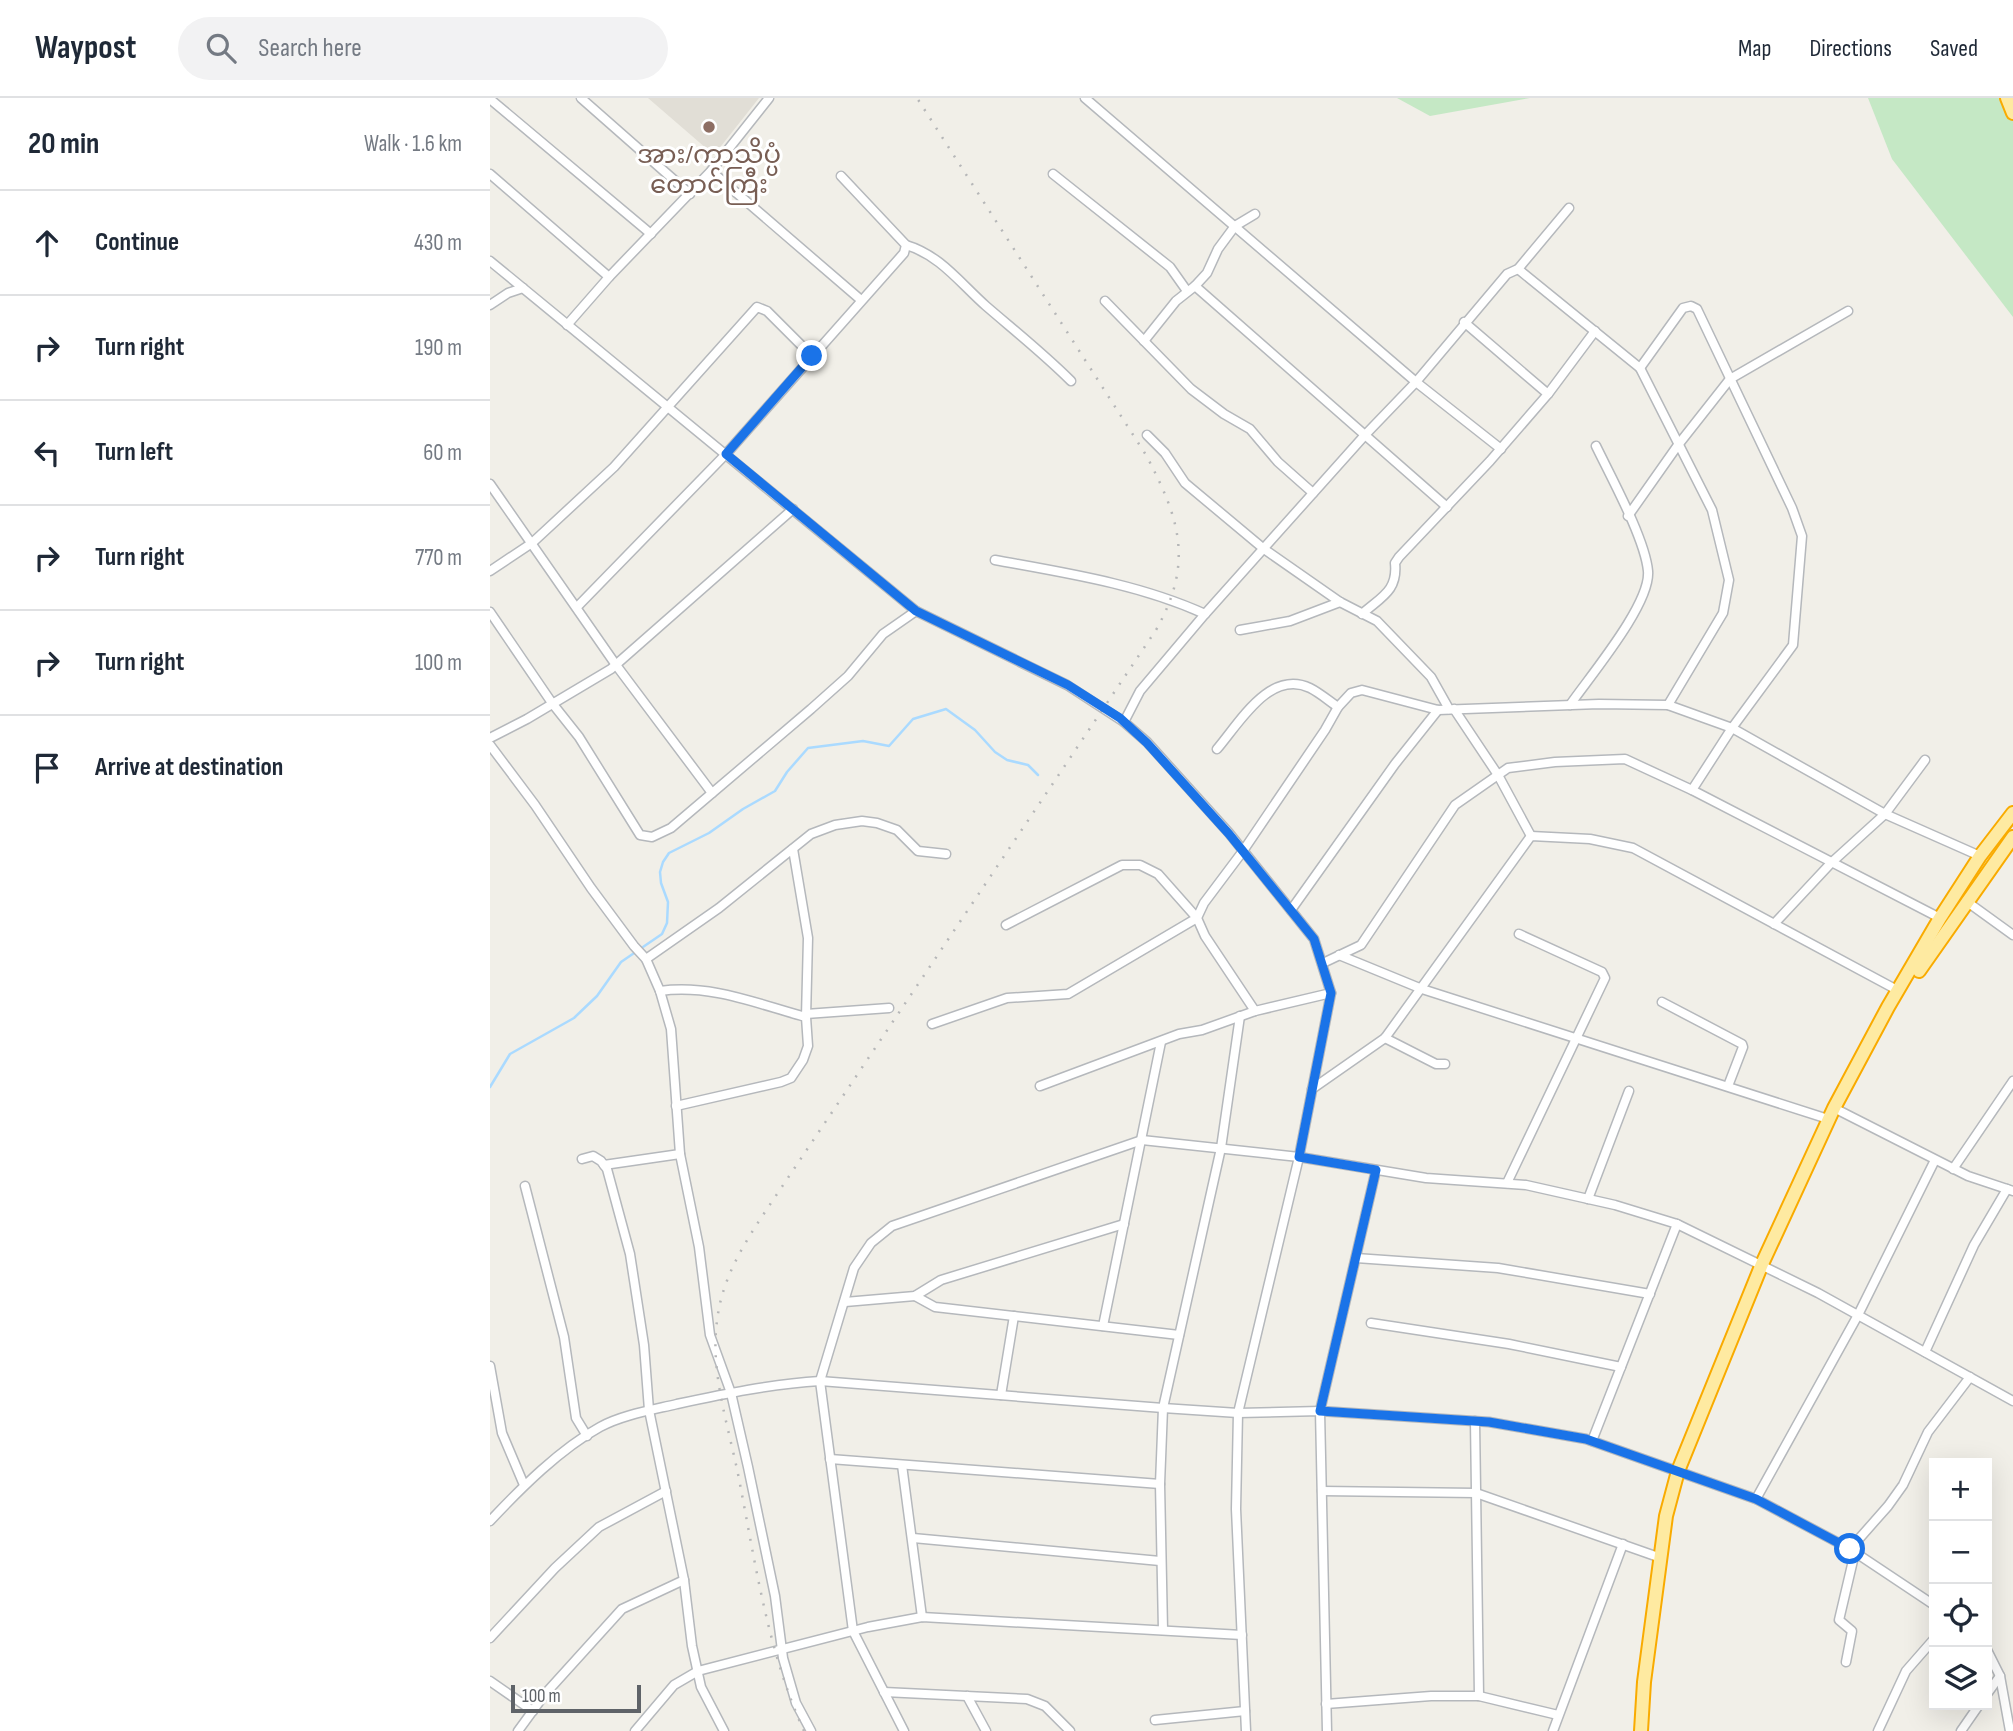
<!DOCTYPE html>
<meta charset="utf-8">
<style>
:root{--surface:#fff;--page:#f2f2f3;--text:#1f2937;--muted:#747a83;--line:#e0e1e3}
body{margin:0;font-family:"Sofia Sans Condensed","Noto Sans Myanmar",sans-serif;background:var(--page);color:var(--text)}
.controls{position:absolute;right:21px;bottom:21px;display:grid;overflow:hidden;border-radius:0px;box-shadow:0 7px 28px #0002}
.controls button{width:63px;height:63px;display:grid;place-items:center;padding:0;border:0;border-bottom:2px solid var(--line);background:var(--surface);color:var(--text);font:35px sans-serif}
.scale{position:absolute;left:21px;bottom:18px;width:130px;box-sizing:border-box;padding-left:7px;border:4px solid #5f6368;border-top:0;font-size:19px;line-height:24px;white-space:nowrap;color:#5f6368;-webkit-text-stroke:5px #fff;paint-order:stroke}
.stop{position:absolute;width:21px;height:21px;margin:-16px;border:5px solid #1a73e8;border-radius:50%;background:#fff}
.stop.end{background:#1a73e8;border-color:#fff;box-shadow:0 2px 7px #0008}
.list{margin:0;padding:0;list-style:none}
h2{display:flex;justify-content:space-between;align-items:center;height:91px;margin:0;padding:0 28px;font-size:30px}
h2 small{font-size:23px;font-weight:400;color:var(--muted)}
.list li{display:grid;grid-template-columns:46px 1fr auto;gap:21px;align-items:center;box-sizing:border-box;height:105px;padding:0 28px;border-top:2px solid var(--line)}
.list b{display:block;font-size:26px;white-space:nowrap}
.list em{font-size:23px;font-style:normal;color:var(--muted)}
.icon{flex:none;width:38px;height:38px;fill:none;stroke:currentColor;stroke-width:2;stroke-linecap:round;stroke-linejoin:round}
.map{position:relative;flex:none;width:1523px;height:1633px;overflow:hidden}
header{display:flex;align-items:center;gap:42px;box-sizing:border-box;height:98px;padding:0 35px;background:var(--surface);border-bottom:2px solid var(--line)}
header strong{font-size:33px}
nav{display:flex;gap:38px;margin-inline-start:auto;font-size:24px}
.search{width:490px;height:63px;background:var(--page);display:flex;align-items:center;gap:18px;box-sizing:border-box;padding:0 24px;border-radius:38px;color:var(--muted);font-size:26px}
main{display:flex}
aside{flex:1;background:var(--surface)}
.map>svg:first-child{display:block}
.education{fill:#e1ded6}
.green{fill:#c5e8c5}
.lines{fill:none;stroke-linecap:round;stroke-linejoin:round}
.stream{stroke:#aadaff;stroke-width:2.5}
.minor-casing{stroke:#b5b8bc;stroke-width:11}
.trunk-casing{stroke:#f9ab00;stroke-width:16}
.minor{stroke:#fff;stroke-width:8}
.trunk{stroke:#feeaa1;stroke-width:12}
.rail{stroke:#b6b7b8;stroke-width:2.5;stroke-dasharray:2 9;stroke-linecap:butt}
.route{stroke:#1a73e8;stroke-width:9}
.education-dot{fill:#8d6e63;stroke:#fff;stroke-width:2.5}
.labels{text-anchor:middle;stroke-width:6;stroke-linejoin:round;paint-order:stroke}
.education-label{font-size:26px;fill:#785e54;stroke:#fff}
</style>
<header>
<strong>Waypost</strong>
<div class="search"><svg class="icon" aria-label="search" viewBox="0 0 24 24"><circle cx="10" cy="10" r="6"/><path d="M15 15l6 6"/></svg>Search here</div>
<nav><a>Map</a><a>Directions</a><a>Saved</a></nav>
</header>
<main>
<aside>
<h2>20 min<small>Walk · 1.6 km</small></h2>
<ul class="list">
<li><svg class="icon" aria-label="ahead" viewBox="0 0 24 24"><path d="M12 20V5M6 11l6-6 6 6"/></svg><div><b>Continue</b></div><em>430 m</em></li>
<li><svg class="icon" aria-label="right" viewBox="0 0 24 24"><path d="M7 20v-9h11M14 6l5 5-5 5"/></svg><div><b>Turn right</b></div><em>190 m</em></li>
<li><svg class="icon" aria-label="left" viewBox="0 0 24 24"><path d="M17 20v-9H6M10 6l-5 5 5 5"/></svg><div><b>Turn left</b></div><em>60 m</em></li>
<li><svg class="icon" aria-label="right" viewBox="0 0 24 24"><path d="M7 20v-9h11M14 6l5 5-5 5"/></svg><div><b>Turn right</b></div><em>770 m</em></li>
<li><svg class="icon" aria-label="right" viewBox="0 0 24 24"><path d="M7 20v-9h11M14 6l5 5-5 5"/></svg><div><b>Turn right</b></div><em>100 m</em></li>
<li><svg class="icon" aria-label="arrive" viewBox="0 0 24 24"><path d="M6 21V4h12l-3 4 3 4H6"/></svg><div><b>Arrive at destination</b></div></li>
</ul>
</aside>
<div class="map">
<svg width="1523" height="1633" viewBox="0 0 1523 1633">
<rect width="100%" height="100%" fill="#f1efe8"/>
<path class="education" d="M158,0H269L224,57Z"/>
<g class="green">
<path d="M907,0H1040L940,18Z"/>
<path d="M1378,0H1523V219L1402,61Z"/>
</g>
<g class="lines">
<path class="stream" d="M0,989L20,956L84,920L107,898L131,864L172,836L177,825L178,804L171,785L170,774L173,764L179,755L219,735L253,711L285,693L297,674L318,650L373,643L399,648L423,621L456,611L485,632L505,654L517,662L538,667L548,677"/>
<defs>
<g id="minor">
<path d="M91,0L200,96"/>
<path d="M595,0L926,284L1011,351"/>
<path d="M0,1L161,136"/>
<path d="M221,73L371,202"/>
<path d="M0,76L119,179"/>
<path d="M563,76L680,169L697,193"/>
<path d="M416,147C450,157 470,185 496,208C525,233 554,256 581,283"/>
<path d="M0,163L426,513L577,587L634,624"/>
<path d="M1028,171L1150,270L1222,412L1239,482L1233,515L1178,607"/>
<path d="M705,188L957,409"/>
<path d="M615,203L701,291L734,316L760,331L788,364L823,395"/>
<path d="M0,207L18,195L33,190"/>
<path d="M974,224L1058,296"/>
<path d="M77,227L119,179L221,73L279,0"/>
<path d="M654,243L686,203L705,188L717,175L728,151L745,128L765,116"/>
<path d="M1150,270L1193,210L1201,208L1207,211L1302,410L1312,438L1303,547L1242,630L1202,692"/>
<path d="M657,337L675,355L695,385L774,451L850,504L887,523L941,579L959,611"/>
<path d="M0,386L126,567L222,695"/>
<path d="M1138,418L1188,347L1240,281L1358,213"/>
<path d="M505,462C576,475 649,486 715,516L650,593L634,624L657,644L739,735L824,841L841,895L809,1059L748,1315L746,1411L756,1633"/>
<path d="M0,473L42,445L124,369L267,209L277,213L322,258"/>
<path d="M87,509L236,356L414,155L416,147L351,78"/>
<path d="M0,514L62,605L89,639L150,737L162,739L181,730L321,611L358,578L393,536L426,513"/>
<path d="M715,516L875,337L926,284L1017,176L1028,171L1079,110"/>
<path d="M872,516C891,499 908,493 905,465L909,459L1000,363L1058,296L1105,233"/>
<path d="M750,532L800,523L850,504"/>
<path d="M1080,607C1100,578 1161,506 1158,473C1155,441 1121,379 1106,348"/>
<path d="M964,611L1008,677L1041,738"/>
<path d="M0,640L37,621L121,571L303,411"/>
<path d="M0,647L45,707L101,790L144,848L156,861L170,893L181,931L190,1056L209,1149L220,1237L241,1295L258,1369L285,1498L293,1560L306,1605L321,1633"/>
<path d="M727,651C750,624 780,571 820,590C830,595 839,603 848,609"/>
<path d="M1476,803L1523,837"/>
<path d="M801,812L905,666L948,612"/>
<path d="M1284,826L1341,765L1395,716L1435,662"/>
<path d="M849,857L932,891L1338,1021"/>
<path d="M156,861L229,810L321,736L345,727L372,723L387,725L407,732L428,753L456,756"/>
<path d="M833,865L871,847L965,707L1018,670L1065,664L1135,661L1202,692L1450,820"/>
<path d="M170,893C222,886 267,906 316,919"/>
<path d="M1172,904L1252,946L1253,949L1238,988"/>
<path d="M765,913L715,838L707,820L714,805L753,753L835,632L848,609L861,595L872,592L948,612L1109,606L1178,607L1242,630L1395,716L1490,758"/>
<path d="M316,916L399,910"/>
<path d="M442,926L517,900L578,896L707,820L668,776L650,767H632L516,827"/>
<path d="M895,940L946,966H955"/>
<path d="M550,988L689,936L712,932L765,913L841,895"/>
<path d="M822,991L895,940L1041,738L1100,741L1143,750L1409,893"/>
<path d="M186,1008L291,984L301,980L313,962L318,948L316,919L318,840L303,751"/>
<path d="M1344,1010L1478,1078L1523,1093"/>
<path d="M92,1061L103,1058L111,1063L117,1071L140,1156L154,1247L159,1312L194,1482L202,1548L211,1589L234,1633"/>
<path d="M114,1067L190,1056"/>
<path d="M1463,1071L1523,983"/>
<path d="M1017,1085L1115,880L1112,874L1029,836"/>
<path d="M35,1088L74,1239L86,1320L97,1338"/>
<path d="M1098,1101L1139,993"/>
<path d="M866,1160L1008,1170L1160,1196"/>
<path d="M425,1198L445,1209L689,1237"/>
<path d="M355,1204L425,1198L451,1182L634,1126"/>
<path d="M881,1225L1019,1246L1131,1269"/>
<path d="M613,1228L671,944"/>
<path d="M1435,1254L1484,1147L1517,1091"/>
<path d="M0,1268L12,1335L34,1387"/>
<path d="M511,1297L524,1218"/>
<path d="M985,1323L989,1598"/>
<path d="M1102,1343L1187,1126"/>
<path d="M340,1361L670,1386"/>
<path d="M412,1367L432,1519"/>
<path d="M832,1393L986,1395L1171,1460"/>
<path d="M1266,1401L1368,1217L1445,1062"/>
<path d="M0,1423C31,1390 70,1351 110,1329C132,1317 162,1312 187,1306C234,1296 281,1286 330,1283L673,1310L748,1315L830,1313L999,1324L1096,1341L1266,1401L1360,1451L1444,1507"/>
<path d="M423,1440L670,1463"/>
<path d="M1360,1451L1398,1408L1413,1387L1438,1334L1480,1279"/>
<path d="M673,1532L670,1386L673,1310L731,1050L750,918"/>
<path d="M0,1540L65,1470L109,1429L176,1393"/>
<path d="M1497,1552L1510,1578L1520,1633"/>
<path d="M1356,1564L1362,1533L1349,1522L1365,1454"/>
<path d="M0,1583L43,1613"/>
<path d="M394,1594L537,1601L555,1608L580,1633"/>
<path d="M1497,1596L1510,1578"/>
<path d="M477,1598L496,1633"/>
<path d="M836,1606L941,1598H989L1068,1617"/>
<path d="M665,1622L755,1613"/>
<path d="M28,1633L55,1596L132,1511L194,1482"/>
<path d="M145,1633L184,1587L208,1573L378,1529L432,1519L752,1537"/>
<path d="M414,1633L363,1533L330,1283L364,1170L381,1145L402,1128L652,1042L809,1059L936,1080L1036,1087L1125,1107L1187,1126L1328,1195L1523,1303"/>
<path d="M837,1633L830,1313L886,1072"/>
<path d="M1063,1633L1133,1446"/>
<path d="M1388,1633L1416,1573L1444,1541"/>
<path d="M1471,1633L1489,1607"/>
</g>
<g id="trunk">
<path d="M1517,0L1523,15"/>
<path d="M1429,873L1523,739"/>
<path d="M1151,1633L1154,1584L1176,1418L1188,1373L1272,1166L1344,1010L1398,909L1450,820L1490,758L1523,715"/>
</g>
</defs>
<use href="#minor" class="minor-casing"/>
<use href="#trunk" class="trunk-casing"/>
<use href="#minor" class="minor"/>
<use href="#trunk" class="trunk"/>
<path class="rail" d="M314,1633C277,1552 265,1462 248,1376C238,1327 220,1273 227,1223C232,1179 255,1144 279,1108L666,532C704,465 690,421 656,357L427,0"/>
</g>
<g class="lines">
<path class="route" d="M322,258L236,356L426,513L578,587L630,620L657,645L739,736L824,841L841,895L809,1059L886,1072L830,1313L999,1324L1096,1341L1266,1401L1360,1451"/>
</g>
<circle class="education-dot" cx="219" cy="29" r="7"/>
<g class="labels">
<g class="education-label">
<text x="219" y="65">အား/ကာသိပ္ပံ<tspan x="219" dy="30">တောင်ကြီး</tspan></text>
</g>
</g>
</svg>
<div class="controls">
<button>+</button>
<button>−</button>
<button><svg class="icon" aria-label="locate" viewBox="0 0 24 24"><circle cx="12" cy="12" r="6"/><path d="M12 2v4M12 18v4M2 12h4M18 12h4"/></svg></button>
<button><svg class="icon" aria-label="layers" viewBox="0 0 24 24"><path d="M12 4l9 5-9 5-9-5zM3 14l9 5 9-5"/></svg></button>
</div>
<div class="scale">100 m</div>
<div class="stop" style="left:1360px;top:1451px"></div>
<div class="stop end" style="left:322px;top:258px"></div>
</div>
</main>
